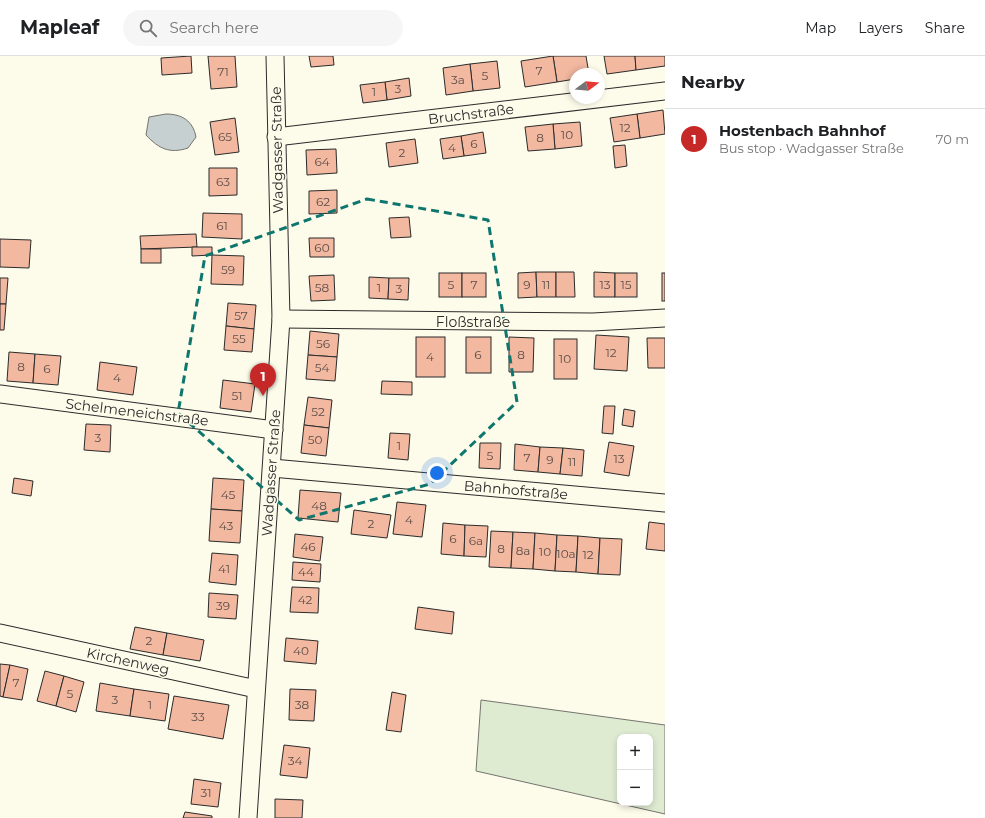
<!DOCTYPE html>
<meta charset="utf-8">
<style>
:root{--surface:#fff;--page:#f6f6f6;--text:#202124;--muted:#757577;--line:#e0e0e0;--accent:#c62828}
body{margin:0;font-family:Montserrat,sans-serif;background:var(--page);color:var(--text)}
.controls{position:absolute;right:12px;bottom:12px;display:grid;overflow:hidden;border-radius:8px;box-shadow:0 2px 6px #0003}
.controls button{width:36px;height:36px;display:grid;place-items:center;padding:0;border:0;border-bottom:1px solid var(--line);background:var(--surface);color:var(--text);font:20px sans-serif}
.compass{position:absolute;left:569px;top:12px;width:36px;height:36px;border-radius:50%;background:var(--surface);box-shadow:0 2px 6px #0003;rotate:74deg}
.you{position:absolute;left:437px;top:417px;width:14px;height:14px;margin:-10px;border:3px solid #fff;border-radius:50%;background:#1a73e8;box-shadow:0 0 0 6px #1a73e833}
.badge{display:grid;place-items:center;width:26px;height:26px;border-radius:50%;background:var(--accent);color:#fff;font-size:13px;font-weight:700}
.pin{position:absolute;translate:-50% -33px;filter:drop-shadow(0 1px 2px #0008)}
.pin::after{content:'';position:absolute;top:21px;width:14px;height:12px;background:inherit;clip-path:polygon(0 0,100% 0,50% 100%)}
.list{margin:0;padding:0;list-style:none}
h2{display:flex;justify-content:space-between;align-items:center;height:52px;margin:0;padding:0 16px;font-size:17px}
h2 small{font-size:13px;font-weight:400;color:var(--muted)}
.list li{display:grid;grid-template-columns:26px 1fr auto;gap:12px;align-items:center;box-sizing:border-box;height:60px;padding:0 16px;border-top:1px solid var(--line)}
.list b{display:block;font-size:15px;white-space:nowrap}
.list p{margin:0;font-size:13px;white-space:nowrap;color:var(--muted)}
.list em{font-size:13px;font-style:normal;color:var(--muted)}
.icon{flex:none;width:22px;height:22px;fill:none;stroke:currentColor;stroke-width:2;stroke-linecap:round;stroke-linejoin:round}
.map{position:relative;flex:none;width:665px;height:762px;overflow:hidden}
header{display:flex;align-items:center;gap:24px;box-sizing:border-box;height:56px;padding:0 20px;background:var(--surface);border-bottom:1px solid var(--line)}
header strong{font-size:19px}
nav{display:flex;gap:22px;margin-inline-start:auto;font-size:14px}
.search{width:280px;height:36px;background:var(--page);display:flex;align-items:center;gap:10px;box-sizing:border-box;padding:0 14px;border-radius:22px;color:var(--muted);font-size:15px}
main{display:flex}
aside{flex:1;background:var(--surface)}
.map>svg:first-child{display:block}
.green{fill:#deebd1;stroke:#74746e;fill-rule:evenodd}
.water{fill:#c7d0d0;stroke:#74746e}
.building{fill:#f2b8a0;stroke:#2b2b2b}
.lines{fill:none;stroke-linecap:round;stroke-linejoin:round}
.street-casing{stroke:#2b2b2b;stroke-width:19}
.street{stroke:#fdfbea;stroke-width:17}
.marked{fill:none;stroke:#0f766e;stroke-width:3;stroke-dasharray:8 5;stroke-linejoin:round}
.labels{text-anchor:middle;stroke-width:3;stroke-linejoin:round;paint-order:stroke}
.number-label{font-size:12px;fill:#5d4e48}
.street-label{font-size:14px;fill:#2b2b2b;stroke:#fdfbea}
</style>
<header>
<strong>Mapleaf</strong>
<div class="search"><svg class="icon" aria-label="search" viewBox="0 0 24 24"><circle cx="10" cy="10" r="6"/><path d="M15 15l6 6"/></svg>Search here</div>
<nav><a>Map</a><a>Layers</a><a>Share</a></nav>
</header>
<main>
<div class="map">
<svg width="665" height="762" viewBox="0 0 665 762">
<rect width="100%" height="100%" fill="#fdfbea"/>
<path class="green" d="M481,644L665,669V758L476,715ZM620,681H650V747H620Z"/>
<path class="water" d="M166,58C182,58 193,65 196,81L188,92C170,98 159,93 146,79L149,61Z"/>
<g class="building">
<path d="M191,0L192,17L162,19L161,2Z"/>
<path d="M208,0H235L237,31L211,33Z"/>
<path d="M309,0H333L334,9L311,11Z"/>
<path d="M553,0H586L589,18H575V23L557,26Z"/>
<path d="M553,0L557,26L525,31L521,5Z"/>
<path d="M604,0H635L636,14L607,18Z"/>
<path d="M635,0H665V10L636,14Z"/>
<path d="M497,5L500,32L473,35L470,8Z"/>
<path d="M470,8L473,35L446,39L443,12Z"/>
<path d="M409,22L411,40L387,44L385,26Z"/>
<path d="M385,26L387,44L363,47L360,29Z"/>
<path d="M663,54L665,78L640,82L637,58Z"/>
<path d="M637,58L640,82L614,86L610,62Z"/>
<path d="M235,62L239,96L215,99L210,66Z"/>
<path d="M580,66L582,90L555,93L553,68Z"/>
<path d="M553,68L555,93L528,95L525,71Z"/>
<path d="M483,76L486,97L464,100L461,80Z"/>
<path d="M461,80L464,100L443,103L440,83Z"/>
<path d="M415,83L418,107L389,111L386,87Z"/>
<path d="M625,89L627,110L615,112L613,90Z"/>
<path d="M336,93L337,117L307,119L306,94Z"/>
<path d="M209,112H237V139L209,140Z"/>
<path d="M337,134V157L309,158V135Z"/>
<path d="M203,157L242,158V183L202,181Z"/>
<path d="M409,161L411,181L391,182L389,162Z"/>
<path d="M196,178L197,191L141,193L140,180Z"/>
<path d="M309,182H334V201H310Z"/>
<path d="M0,183L31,184L29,212L0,211Z"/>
<path d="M192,191H212V199L192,200Z"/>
<rect x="141" y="193" width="20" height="14"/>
<path d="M212,199L244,200L243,229L211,228Z"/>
<path d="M536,216L537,241L518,242V217Z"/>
<path d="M536,216H556V241H537Z"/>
<path d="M556,216H574L575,241H556Z"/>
<path d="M594,216L615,217V241H594Z"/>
<rect x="439" y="217" width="23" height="24"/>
<rect x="462" y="217" width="24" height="24"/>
<rect x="615" y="217" width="22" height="24"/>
<rect x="662" y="217" width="3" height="28"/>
<path d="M334,219L335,244L311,245L309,220Z"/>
<path d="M369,221L389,222L388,243L369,242Z"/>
<path d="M0,222H8L6,248H0Z"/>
<path d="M389,222H409L408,244L388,243Z"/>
<path d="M228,247L256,249L254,273L226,270Z"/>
<path d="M0,248H6L4,274H0Z"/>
<path d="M226,270L254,273L252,296L224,294Z"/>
<path d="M310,275L339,278L337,301L308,299Z"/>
<path d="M596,279L629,281L627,315L594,313Z"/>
<rect x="416" y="281" width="29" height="40"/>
<rect x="466" y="281" width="25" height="36"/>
<path d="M509,281L534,282L533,316H509Z"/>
<path d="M647,282H665V312H648Z"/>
<rect x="554" y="283" width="23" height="40"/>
<path d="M9,296L35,298L33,327L7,325Z"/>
<path d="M35,298L61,300L58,329L33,327Z"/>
<path d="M308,299L337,301L335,325L306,323Z"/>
<path d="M100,306L137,311L133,339L97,334Z"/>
<path d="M223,324L255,328L251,356L220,352Z"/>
<path d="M382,325L412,326V339L381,338Z"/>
<path d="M308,341L332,344L329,372L304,369Z"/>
<path d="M604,350H615L613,378L602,377Z"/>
<path d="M624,353L635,355L633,371L622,369Z"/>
<path d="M86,368L111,369L110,396L84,394Z"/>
<path d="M304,369L329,372L326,400L301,397Z"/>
<path d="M390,377L410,378L408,404L388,402Z"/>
<path d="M609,386L634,390L629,420L604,416Z"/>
<path d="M480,387H501L500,413L479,412Z"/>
<path d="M515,388L540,391L538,416L514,414Z"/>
<path d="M540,391L563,392L560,418L538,416Z"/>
<path d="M563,392L584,394L582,420L560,418Z"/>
<path d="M14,422L33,425L31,440L12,437Z"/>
<path d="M213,422L244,424L242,455L211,453Z"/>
<path d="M300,434L341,437L338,466L298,462Z"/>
<path d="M397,446L426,449L422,481L393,478Z"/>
<path d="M211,453L242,455L240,487L209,485Z"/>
<path d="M354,454L391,459L387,482L351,478Z"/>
<path d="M649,466L665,468V495L646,493Z"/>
<path d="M443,467L465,469L464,500L441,498Z"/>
<path d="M465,469L488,470L486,501L464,500Z"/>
<path d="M491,475L513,476L511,512L489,511Z"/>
<path d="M513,476L535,477L533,513L511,512Z"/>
<path d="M535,477L557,479L555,515L533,513Z"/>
<path d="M295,478L323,481L320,505L293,501Z"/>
<path d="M557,479L578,480L576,516L555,515Z"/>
<path d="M578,480L600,482L598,518L576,516Z"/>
<path d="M600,482L622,483L620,519L598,518Z"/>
<path d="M212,497L238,499L236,529L209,526Z"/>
<path d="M293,506L321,508L320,526L292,524Z"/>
<path d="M292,531L319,532L318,557L290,556Z"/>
<path d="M209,537L238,539L236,563L208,561Z"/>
<path d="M418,551L454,556L452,578L415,573Z"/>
<path d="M135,571L167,577L163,599L130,593Z"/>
<path d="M167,577L204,584L200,605L163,599Z"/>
<path d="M286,582L318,585L316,608L284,605Z"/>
<path d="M0,608L10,609L3,641L0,640Z"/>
<path d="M10,609L28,613L22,644L3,641Z"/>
<path d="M45,615L64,620L56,650L37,645Z"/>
<path d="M64,620L84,626L76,656L56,650Z"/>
<path d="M100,627L134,633L130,660L96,655Z"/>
<path d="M134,633L169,638L165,665L130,660Z"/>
<path d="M290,633L316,634L314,665L289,664Z"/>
<path d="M392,636L406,639L401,676L386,674Z"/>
<path d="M174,640L229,649L223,683L168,673Z"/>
<path d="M284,689L310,692L307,722L280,719Z"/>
<path d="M194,723L221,727L218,751L191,748Z"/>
<path d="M275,743L303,744L302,762H275Z"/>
<path d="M185,756L212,760V762H183Z"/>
</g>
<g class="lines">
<defs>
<g id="street">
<path d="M276,81L665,35"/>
<path d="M281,263L593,266L665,262"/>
<path d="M0,338L274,374"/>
<path d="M272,412L665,447"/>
<path d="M0,577L256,633"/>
<path d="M248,762L281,263L275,0"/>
</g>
</defs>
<use href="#street" class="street-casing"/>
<use href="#street" class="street"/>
</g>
<path class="marked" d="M367,143L488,164L517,346L430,428L299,464L178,357L205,200Z"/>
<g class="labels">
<g class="number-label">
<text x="539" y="19">7</text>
<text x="223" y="20">71</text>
<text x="485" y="24">5</text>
<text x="458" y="28">3a</text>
<text x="398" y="37">3</text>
<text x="374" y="40">1</text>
<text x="625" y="76">12</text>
<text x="567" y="83">10</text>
<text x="225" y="85">65</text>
<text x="540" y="86">8</text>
<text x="474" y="92">6</text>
<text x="452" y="96">4</text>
<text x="402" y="101">2</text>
<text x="322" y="110">64</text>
<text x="223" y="130">63</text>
<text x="323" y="150">62</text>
<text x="222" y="174">61</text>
<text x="322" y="196">60</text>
<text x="228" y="218">59</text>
<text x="451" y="233">5</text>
<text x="474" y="233">7</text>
<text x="527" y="233">9</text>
<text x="546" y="233">11</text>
<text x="605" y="233">13</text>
<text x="626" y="233">15</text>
<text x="322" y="236">58</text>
<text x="379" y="236">1</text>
<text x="399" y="237">3</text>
<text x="241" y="264">57</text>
<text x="239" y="287">55</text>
<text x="323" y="292">56</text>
<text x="611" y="301">12</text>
<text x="478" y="303">6</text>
<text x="521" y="303">8</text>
<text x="430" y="305">4</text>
<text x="565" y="307">10</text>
<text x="21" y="315">8</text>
<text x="322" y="316">54</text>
<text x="47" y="317">6</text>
<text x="117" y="326">4</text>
<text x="237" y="344">51</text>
<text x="318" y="360">52</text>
<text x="98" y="386">3</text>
<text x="315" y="388">50</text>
<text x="399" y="394">1</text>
<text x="490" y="404">5</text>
<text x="527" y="406">7</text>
<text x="619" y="407">13</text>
<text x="550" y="408">9</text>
<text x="572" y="410">11</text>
<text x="228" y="443">45</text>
<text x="319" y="454">48</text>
<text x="409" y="468">4</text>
<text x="371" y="472">2</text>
<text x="226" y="474">43</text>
<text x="453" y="487">6</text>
<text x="476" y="489">6a</text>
<text x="308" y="495">46</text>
<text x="501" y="497">8</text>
<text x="523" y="499">8a</text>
<text x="545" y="500">10</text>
<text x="566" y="502">10a</text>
<text x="588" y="503">12</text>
<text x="224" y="517">41</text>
<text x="306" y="520">44</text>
<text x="305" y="548">42</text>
<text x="223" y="554">39</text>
<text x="149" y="589">2</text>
<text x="301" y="599">40</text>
<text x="16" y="631">7</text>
<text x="70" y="642">5</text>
<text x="115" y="648">3</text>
<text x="150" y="653">1</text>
<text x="302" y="653">38</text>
<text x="198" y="665">33</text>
<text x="295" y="709">34</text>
<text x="206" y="741">31</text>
</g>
<g class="street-label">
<text transform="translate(471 58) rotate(-7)" y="5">Bruchstraße</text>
<text transform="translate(277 94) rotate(-91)" y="5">Wadgasser Straße</text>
<text x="473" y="271">Floßstraße</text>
<text transform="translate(137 356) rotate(7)" y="5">Schelmeneichstraße</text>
<text transform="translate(271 417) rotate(-86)" y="5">Wadgasser Straße</text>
<text transform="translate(516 434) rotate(5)" y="5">Bahnhofstraße</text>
<text transform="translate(128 605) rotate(12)" y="5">Kirchenweg</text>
</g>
</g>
</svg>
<div class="controls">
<button>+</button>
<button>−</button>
</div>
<svg class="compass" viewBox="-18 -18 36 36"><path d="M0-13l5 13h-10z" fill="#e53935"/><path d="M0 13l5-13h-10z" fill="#757577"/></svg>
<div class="you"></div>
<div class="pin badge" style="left:263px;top:340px">1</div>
</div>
<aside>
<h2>Nearby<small></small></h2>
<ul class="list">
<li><span class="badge">1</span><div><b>Hostenbach Bahnhof</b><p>Bus stop · Wadgasser Straße</p></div><em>70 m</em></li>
</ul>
</aside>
</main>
